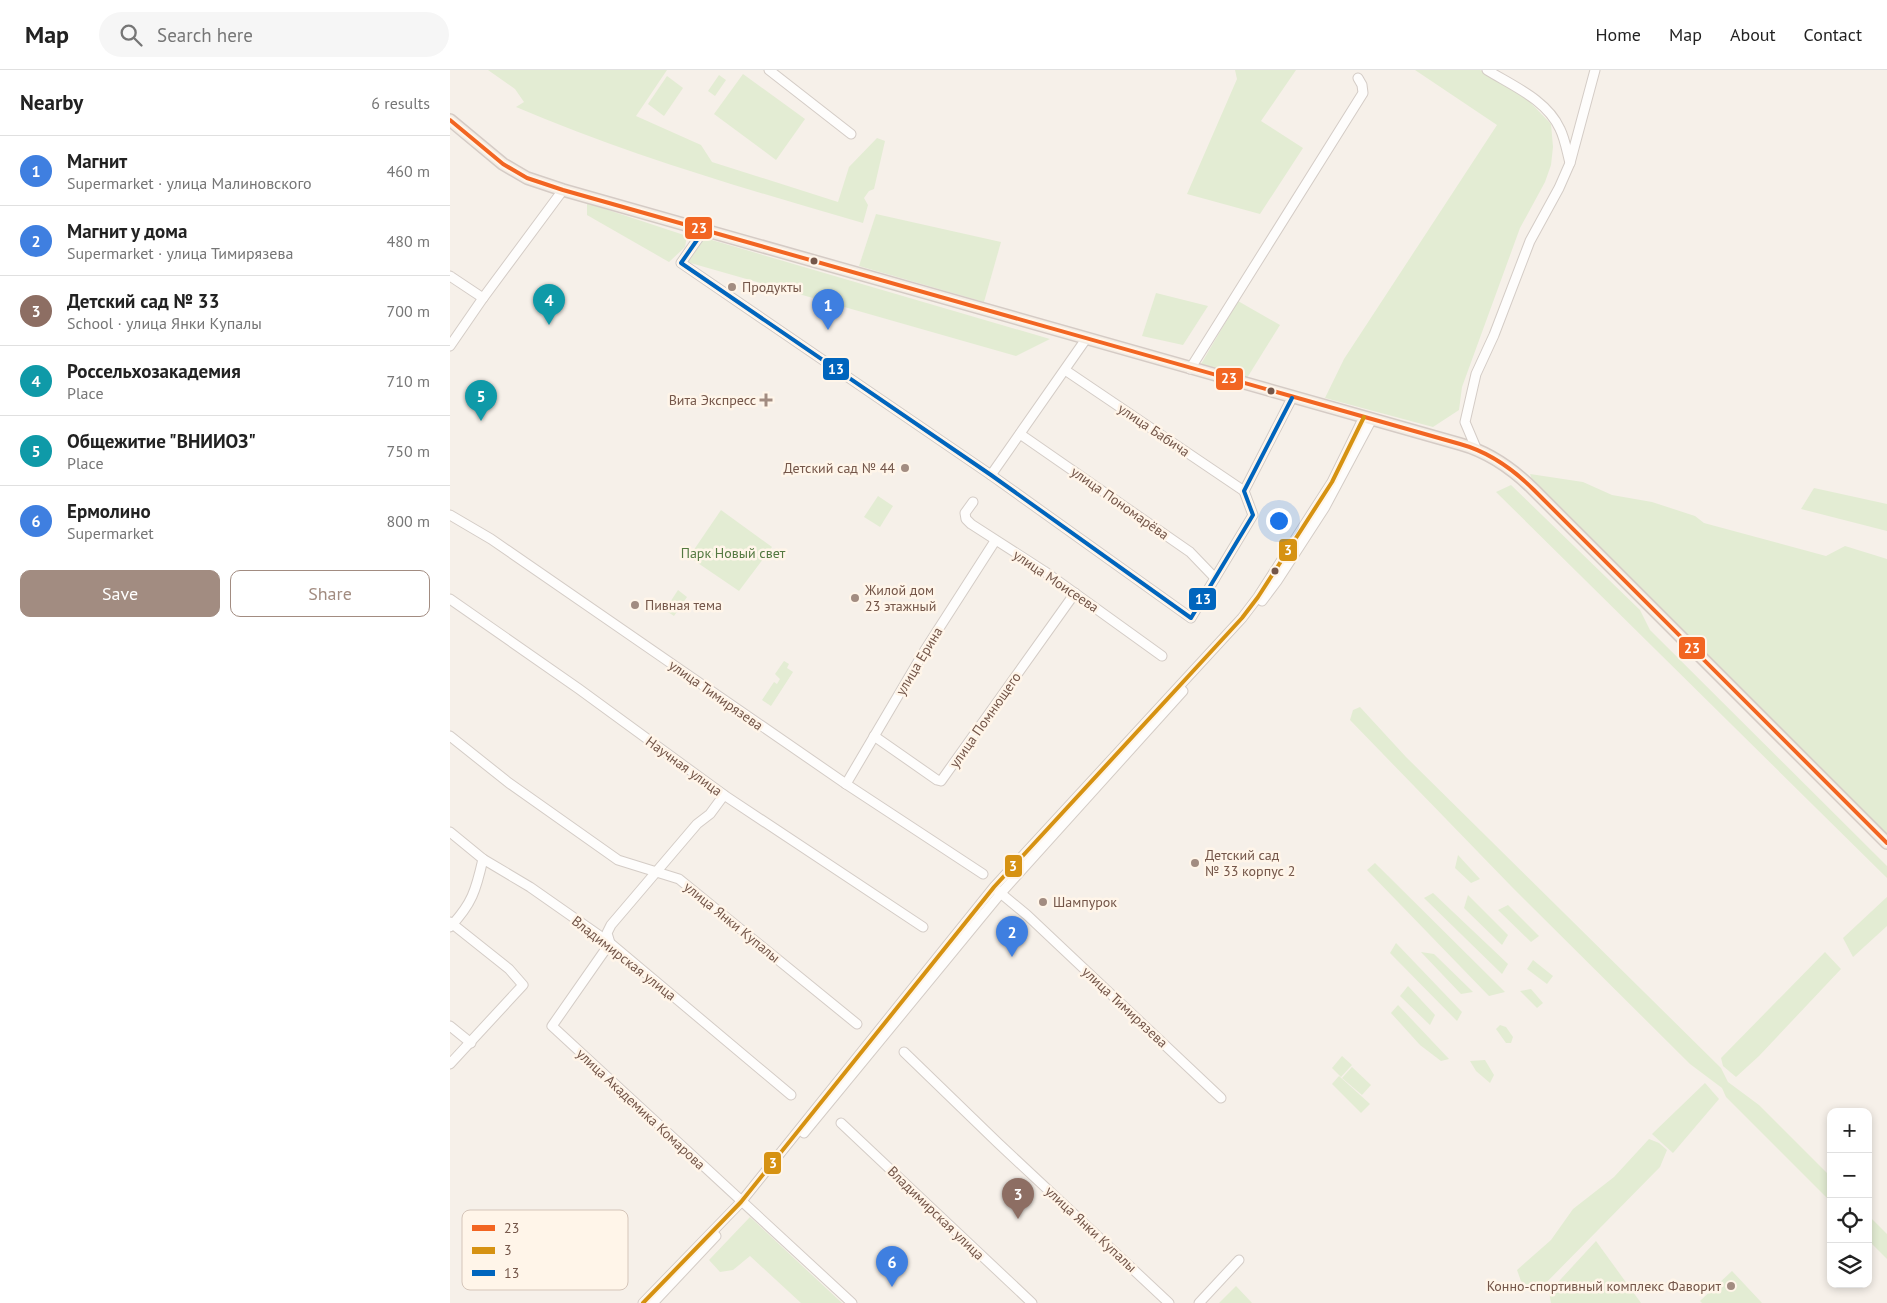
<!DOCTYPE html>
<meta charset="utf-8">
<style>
:root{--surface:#fff;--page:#f6f6f6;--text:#222;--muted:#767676;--line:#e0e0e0;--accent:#a28c81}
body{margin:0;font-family:"PT Sans",sans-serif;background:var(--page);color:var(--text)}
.controls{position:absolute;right:15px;bottom:15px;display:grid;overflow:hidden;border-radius:10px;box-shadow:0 2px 8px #0003}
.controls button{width:45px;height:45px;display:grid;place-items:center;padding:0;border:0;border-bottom:1px solid var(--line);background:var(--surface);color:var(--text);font:25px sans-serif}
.you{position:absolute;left:828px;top:450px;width:18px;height:18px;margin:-12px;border:4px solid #fff;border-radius:50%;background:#1a73e8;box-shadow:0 0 0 8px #1a73e833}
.badge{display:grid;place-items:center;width:32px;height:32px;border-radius:50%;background:var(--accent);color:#fff;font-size:16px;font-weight:700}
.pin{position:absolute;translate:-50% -41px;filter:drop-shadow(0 1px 2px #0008)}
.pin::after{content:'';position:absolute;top:26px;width:18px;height:15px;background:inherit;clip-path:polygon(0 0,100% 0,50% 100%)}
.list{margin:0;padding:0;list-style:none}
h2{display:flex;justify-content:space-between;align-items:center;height:65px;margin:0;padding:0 20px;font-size:21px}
h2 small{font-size:16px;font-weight:400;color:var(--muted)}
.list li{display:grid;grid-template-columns:32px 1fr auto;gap:15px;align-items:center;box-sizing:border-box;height:70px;padding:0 20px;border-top:1px solid var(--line)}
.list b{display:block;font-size:19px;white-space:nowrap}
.list p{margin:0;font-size:16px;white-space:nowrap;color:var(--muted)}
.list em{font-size:16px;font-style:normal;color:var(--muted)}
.actions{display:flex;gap:10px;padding:15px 20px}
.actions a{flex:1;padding:11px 0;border:1px solid var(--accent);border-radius:10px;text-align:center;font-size:18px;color:var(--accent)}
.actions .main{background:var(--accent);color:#fff}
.icon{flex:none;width:28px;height:28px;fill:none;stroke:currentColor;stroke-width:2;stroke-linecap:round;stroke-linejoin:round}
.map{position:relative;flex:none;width:1437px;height:1233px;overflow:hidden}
header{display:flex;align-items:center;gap:30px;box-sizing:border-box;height:70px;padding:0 25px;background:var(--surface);border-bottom:1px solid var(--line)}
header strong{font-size:24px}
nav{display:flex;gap:28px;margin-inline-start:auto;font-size:18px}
.search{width:350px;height:45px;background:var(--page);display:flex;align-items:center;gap:12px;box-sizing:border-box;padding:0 18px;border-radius:28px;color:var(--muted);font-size:19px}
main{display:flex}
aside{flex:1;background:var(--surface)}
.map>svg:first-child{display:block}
.green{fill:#e3ecd3}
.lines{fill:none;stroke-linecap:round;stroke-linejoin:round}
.minor-casing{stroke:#d4ccc6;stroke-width:11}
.major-casing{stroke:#d5cbc5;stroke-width:14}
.minor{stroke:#fefdfc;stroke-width:9}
.major{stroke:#f2ece4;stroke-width:11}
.bus-1-casing{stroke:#fff5e9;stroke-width:8}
.bus-2-casing{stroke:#fff5e9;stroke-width:8}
.bus-3-casing{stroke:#fff5e9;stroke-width:8}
.bus-1{stroke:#f26522;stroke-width:4}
.bus-2{stroke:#d69212;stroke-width:4}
.bus-3{stroke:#0065bd;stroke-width:4}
.bus-dot{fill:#745649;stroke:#fff5e9;stroke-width:2}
.poi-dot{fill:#a28c81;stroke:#fff5e9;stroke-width:2}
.labels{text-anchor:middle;stroke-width:5;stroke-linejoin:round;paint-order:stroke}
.poi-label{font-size:14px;fill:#745649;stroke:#fff5e9;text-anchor:start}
.street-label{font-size:14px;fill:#745649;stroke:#fff5e9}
.park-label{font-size:14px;fill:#547941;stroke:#fff5e9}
.key{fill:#fff5e9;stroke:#d5c5b9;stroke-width:1}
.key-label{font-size:14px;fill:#745649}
.line-badge{stroke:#fff5e9;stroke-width:2}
.badge-label{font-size:14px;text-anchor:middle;font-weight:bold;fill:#fff}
</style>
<header>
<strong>Map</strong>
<div class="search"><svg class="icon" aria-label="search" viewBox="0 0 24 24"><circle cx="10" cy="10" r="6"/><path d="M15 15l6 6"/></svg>Search here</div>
<nav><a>Home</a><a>Map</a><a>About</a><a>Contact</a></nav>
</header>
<main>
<aside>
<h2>Nearby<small>6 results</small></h2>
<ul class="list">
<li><span class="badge" style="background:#3f7fe0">1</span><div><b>Магнит</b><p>Supermarket · улица Малиновского</p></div><em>460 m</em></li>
<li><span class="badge" style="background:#3f7fe0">2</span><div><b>Магнит у дома</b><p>Supermarket · улица Тимирязева</p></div><em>480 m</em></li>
<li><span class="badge" style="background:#8d6e63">3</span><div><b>Детский сад № 33</b><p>School · улица Янки Купалы</p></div><em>700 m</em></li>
<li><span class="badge" style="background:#0f9aa8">4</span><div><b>Россельхозакадемия</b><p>Place</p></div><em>710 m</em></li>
<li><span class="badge" style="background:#0f9aa8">5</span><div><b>Общежитие &quot;ВНИИОЗ&quot;</b><p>Place</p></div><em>750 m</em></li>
<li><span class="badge" style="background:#3f7fe0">6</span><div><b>Ермолино</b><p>Supermarket</p></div><em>800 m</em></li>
</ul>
<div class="actions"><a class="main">Save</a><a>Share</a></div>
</aside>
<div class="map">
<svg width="1437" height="1233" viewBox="0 0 1437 1233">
<rect width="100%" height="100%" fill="#f6f0e9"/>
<g class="green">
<path d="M38,0H217L186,46L251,75L262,92L388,132L399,97L427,68L435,71L424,119L419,121L414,128L418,135L413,153C296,119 178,85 66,37L74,32L65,19Z"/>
<path d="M785,0H846L811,51L853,78L810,144L737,124L787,9Z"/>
<path d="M965,0H1030L1077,29L1101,54L1103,77L1101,95L1095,112L1070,158L1012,317L1009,340L983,357L875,328L894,289L1047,55Z"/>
<path d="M293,4L355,49L326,90L264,44Z"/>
<path d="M269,5L276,10L265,26L258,21Z"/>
<path d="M217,6L233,18L214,46L198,34Z"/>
<path d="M137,133L237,166L235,177L219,192L137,145Z"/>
<path d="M426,144L551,172L534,232L409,196Z"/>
<path d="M255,168L600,269L566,286L237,192Z"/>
<path d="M706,223L758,236L733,275L692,266Z"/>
<path d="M788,231L830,255L797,308L751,294Z"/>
<path d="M1080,404L1133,412L1162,425L1202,432L1245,446L1254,453L1376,486L1395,476L1437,489V765L1084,415Z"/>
<path d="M1061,415L1190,540L1200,560L1437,796V808L1046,422Z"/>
<path d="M1364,418L1437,434V461L1351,439Z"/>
<path d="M428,426L443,436L430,457L414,447Z"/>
<path d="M271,440L322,477L289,521L239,487Z"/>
<path d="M228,520L237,527L224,546L215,540Z"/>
<path d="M334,591L339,594L337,598L343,602L321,636L312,630L324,612L327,614L330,609L325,604Z"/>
<path d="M910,637L956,687L1271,998L1278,1012L1309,1035L1381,1107V1132L1276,1027L1272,1018L1240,994L1061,816L900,650L903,640Z"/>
<path d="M1008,785L1030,809L1021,813L1005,798Z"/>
<path d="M925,793L1055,922L1039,926L917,800Z"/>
<path d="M983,823L1058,894L1052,904L974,828Z"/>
<path d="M1018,825L1058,865L1052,875L1014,838Z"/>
<path d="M1437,827V856L1403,887L1393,868Z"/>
<path d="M1058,835L1089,866L1081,872L1048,840Z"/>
<path d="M946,873L1012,942L1007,951L940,883Z"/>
<path d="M971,882L984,884L1023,922L1011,924Z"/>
<path d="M1375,882L1391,899L1309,986L1286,1007L1273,996L1271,988Z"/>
<path d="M1083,890L1103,906L1097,914L1077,899Z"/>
<path d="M958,916L985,945L980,955L950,926Z"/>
<path d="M1081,919L1093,933L1087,938L1070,921Z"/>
<path d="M948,935L999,989L991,991L970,975L941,943Z"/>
<path d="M1050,955L1056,957L1063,967L1061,973H1056L1046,959Z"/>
<path d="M892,986L902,995L891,1007L882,998Z"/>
<path d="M1035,990L1044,1005L1040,1013L1026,1001L1020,991Z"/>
<path d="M902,997L921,1015L912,1025L892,1008Z"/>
<path d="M889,1006L920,1034L911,1043L882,1014Z"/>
<path d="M1255,1013L1269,1029L1223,1083L1202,1064Z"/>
<path d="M1199,1069L1209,1073L1217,1080L1210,1097L1088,1221L1072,1214L1067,1200L1101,1170L1123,1139L1164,1107Z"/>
<path d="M1418,1145L1437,1164V1189L1418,1170Z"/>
<path d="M300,1147L392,1233H351L300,1186L283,1200L270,1202L259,1190Z"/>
<path d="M1146,1171L1191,1233H1101L1099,1222Z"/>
<path d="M1282,1201L1312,1233H1252L1250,1231Z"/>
<path d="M786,1216L802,1233H769Z"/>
</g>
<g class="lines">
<defs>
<g id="minor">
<path d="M319,0L401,64"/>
<path d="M1037,0C1063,16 1097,30 1110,59C1115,69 1117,82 1120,93"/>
<path d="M254,160L231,193L541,405L741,548L803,445L794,421L842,328"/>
<path d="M0,206L33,228"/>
<path d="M0,276L33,228L113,120"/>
<path d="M740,299L913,23L912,15L908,8"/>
<path d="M615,300L794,421"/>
<path d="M570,364L740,482L765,508"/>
<path d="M1026,378L1015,352L1026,304L1044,265L1080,171L1109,118L1120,93L1145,0"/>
<path d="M541,405L636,269"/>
<path d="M523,432L515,443L516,449L521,454L594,501L712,586"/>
<path d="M0,445L41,469L396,714L533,804"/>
<path d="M0,529L129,619L274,725L473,857"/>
<path d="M812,531L827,511L875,437L922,349"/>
<path d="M0,666L59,713L168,790L229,809L407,954"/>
<path d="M424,666L487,710L491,711L625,523"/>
<path d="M396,714L475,580L545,471"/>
<path d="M274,725L260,744L247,754L161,855L157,863L160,873L102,956L402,1233"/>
<path d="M0,762L33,789L80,817L160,873L341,1025"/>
<path d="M548,821L577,845L771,1028"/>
<path d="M0,852L59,899L73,915L0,994"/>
<path d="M0,857C22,834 26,820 33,789"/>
<path d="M0,956L21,973"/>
<path d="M454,982L548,1073L719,1233"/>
<path d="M391,1053L582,1233"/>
<path d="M354,1063L551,823L733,621"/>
<path d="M193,1233L291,1132L544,817L792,548L808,527L882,412L914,347"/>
<path d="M203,1233L266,1166"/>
<path d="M749,1233L789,1190"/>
</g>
<path id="major" d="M0,50L53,94L77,108L113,120L1010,374C1039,382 1062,398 1084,420L1437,773"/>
</defs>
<use href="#minor" class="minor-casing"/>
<use href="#major" class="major-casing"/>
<use href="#minor" class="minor"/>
<use href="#major" class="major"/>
<defs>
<path id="bus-1" d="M0,50L53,94L77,108L113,120L1010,374C1039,382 1062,398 1084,420L1437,773"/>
<path id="bus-2" d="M193,1233L291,1132L544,817L792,548L808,527L882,412L914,347"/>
<path id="bus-3" d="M254,160L231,193L541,405L741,548L803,445L794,421L842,328"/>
</defs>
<use href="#bus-1" class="bus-1-casing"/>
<use href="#bus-2" class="bus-2-casing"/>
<use href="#bus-3" class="bus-3-casing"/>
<use href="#bus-1" class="bus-1"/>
<use href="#bus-2" class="bus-2"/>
<use href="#bus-3" class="bus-3"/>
</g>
<g class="bus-dot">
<circle cx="364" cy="191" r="4.5"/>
<circle cx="821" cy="321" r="4.5"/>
<circle cx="825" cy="501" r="4.5"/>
</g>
<g class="poi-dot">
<circle cx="282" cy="217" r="5"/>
<path d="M313.5 322.5h5v5h5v5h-5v5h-5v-5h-5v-5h5z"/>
<circle cx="455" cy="398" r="5"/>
<circle cx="405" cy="528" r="5"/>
<circle cx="185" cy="535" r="5"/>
<circle cx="745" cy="793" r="5"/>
<circle cx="593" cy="832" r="5"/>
<circle cx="1281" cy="1216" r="5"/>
</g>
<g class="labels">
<g class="poi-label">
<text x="292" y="222">Продукты</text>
<text x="306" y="335" text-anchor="end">Вита Экспресс</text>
<text x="445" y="403" text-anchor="end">Детский сад № 44</text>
<text x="415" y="525">Жилой дом<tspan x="415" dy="16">23 этажный</tspan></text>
<text x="195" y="540">Пивная тема</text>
<text x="755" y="790">Детский сад<tspan x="755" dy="16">№ 33 корпус 2</tspan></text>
<text x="603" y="837">Шампурок</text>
<text x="1271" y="1221" text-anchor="end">Конно-спортивный комплекс Фаворит</text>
</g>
<g class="street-label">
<text transform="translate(704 360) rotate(34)" y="5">улица Бабича</text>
<text transform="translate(670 433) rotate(35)" y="5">улица Пономарёва</text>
<text transform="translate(606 511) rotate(34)" y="5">улица Моисеева</text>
<text transform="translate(469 591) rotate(-59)" y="5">улица Ерина</text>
<text transform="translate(266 625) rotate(35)" y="5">улица Тимирязева</text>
<text transform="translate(535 650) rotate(-55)" y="5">улица Помнющего</text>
<text transform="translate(234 696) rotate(36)" y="5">Научная улица</text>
<text transform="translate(282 852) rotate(39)" y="5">улица Янки Купалы</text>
<text transform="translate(174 888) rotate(38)" y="5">Владимирская улица</text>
<text transform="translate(675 937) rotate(43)" y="5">улица Тимирязева</text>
<text transform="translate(191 1039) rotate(43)" y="5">улица Академика Комарова</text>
<text transform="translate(486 1143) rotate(44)" y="5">Владимирская улица</text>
<text transform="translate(641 1159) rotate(43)" y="5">улица Янки Купалы</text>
</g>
<g class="park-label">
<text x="283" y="488">Парк Новый свет</text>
</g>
</g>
<rect x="12" y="1140" width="166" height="80" rx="8" class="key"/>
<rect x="22" y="1155" width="23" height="6" fill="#f26522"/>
<rect x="22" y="1177" width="23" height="7" fill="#d69212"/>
<rect x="22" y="1200" width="23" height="6" fill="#0065bd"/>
<g class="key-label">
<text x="54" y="1163">23</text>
<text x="54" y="1185">3</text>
<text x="54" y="1208">13</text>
</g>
<g class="line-badge">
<rect x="234" y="146" width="29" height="24" rx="5" fill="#f26522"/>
<rect x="372" y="287" width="28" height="24" rx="5" fill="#0065bd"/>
<rect x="765" y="297" width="29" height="24" rx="5" fill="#f26522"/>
<rect x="828" y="468" width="20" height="24" rx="5" fill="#d69212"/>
<rect x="738" y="517" width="29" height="24" rx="5" fill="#0065bd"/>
<rect x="1228" y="566" width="28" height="24" rx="5" fill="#f26522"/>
<rect x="554" y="784" width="19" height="24" rx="5" fill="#d69212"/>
<rect x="313" y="1081" width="19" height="24" rx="5" fill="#d69212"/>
</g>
<g class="badge-label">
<text x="249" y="163">23</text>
<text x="386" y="304">13</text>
<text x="779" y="313">23</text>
<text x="838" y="485">3</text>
<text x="753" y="534">13</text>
<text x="1242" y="583">23</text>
<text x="563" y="801">3</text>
<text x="323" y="1098">3</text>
</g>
</svg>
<div class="controls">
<button>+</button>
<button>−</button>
<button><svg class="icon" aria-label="locate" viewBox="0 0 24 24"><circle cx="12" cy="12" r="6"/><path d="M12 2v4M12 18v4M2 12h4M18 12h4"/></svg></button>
<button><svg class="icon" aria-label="layers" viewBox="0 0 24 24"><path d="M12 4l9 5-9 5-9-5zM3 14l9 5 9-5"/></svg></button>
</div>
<div class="you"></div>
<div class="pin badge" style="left:378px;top:260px;background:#3f7fe0">1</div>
<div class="pin badge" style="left:562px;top:887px;background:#3f7fe0">2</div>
<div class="pin badge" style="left:568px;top:1149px;background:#8d6e63">3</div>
<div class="pin badge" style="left:99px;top:255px;background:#0f9aa8">4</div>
<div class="pin badge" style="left:31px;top:351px;background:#0f9aa8">5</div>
<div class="pin badge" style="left:442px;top:1217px;background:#3f7fe0">6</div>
</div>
</main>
